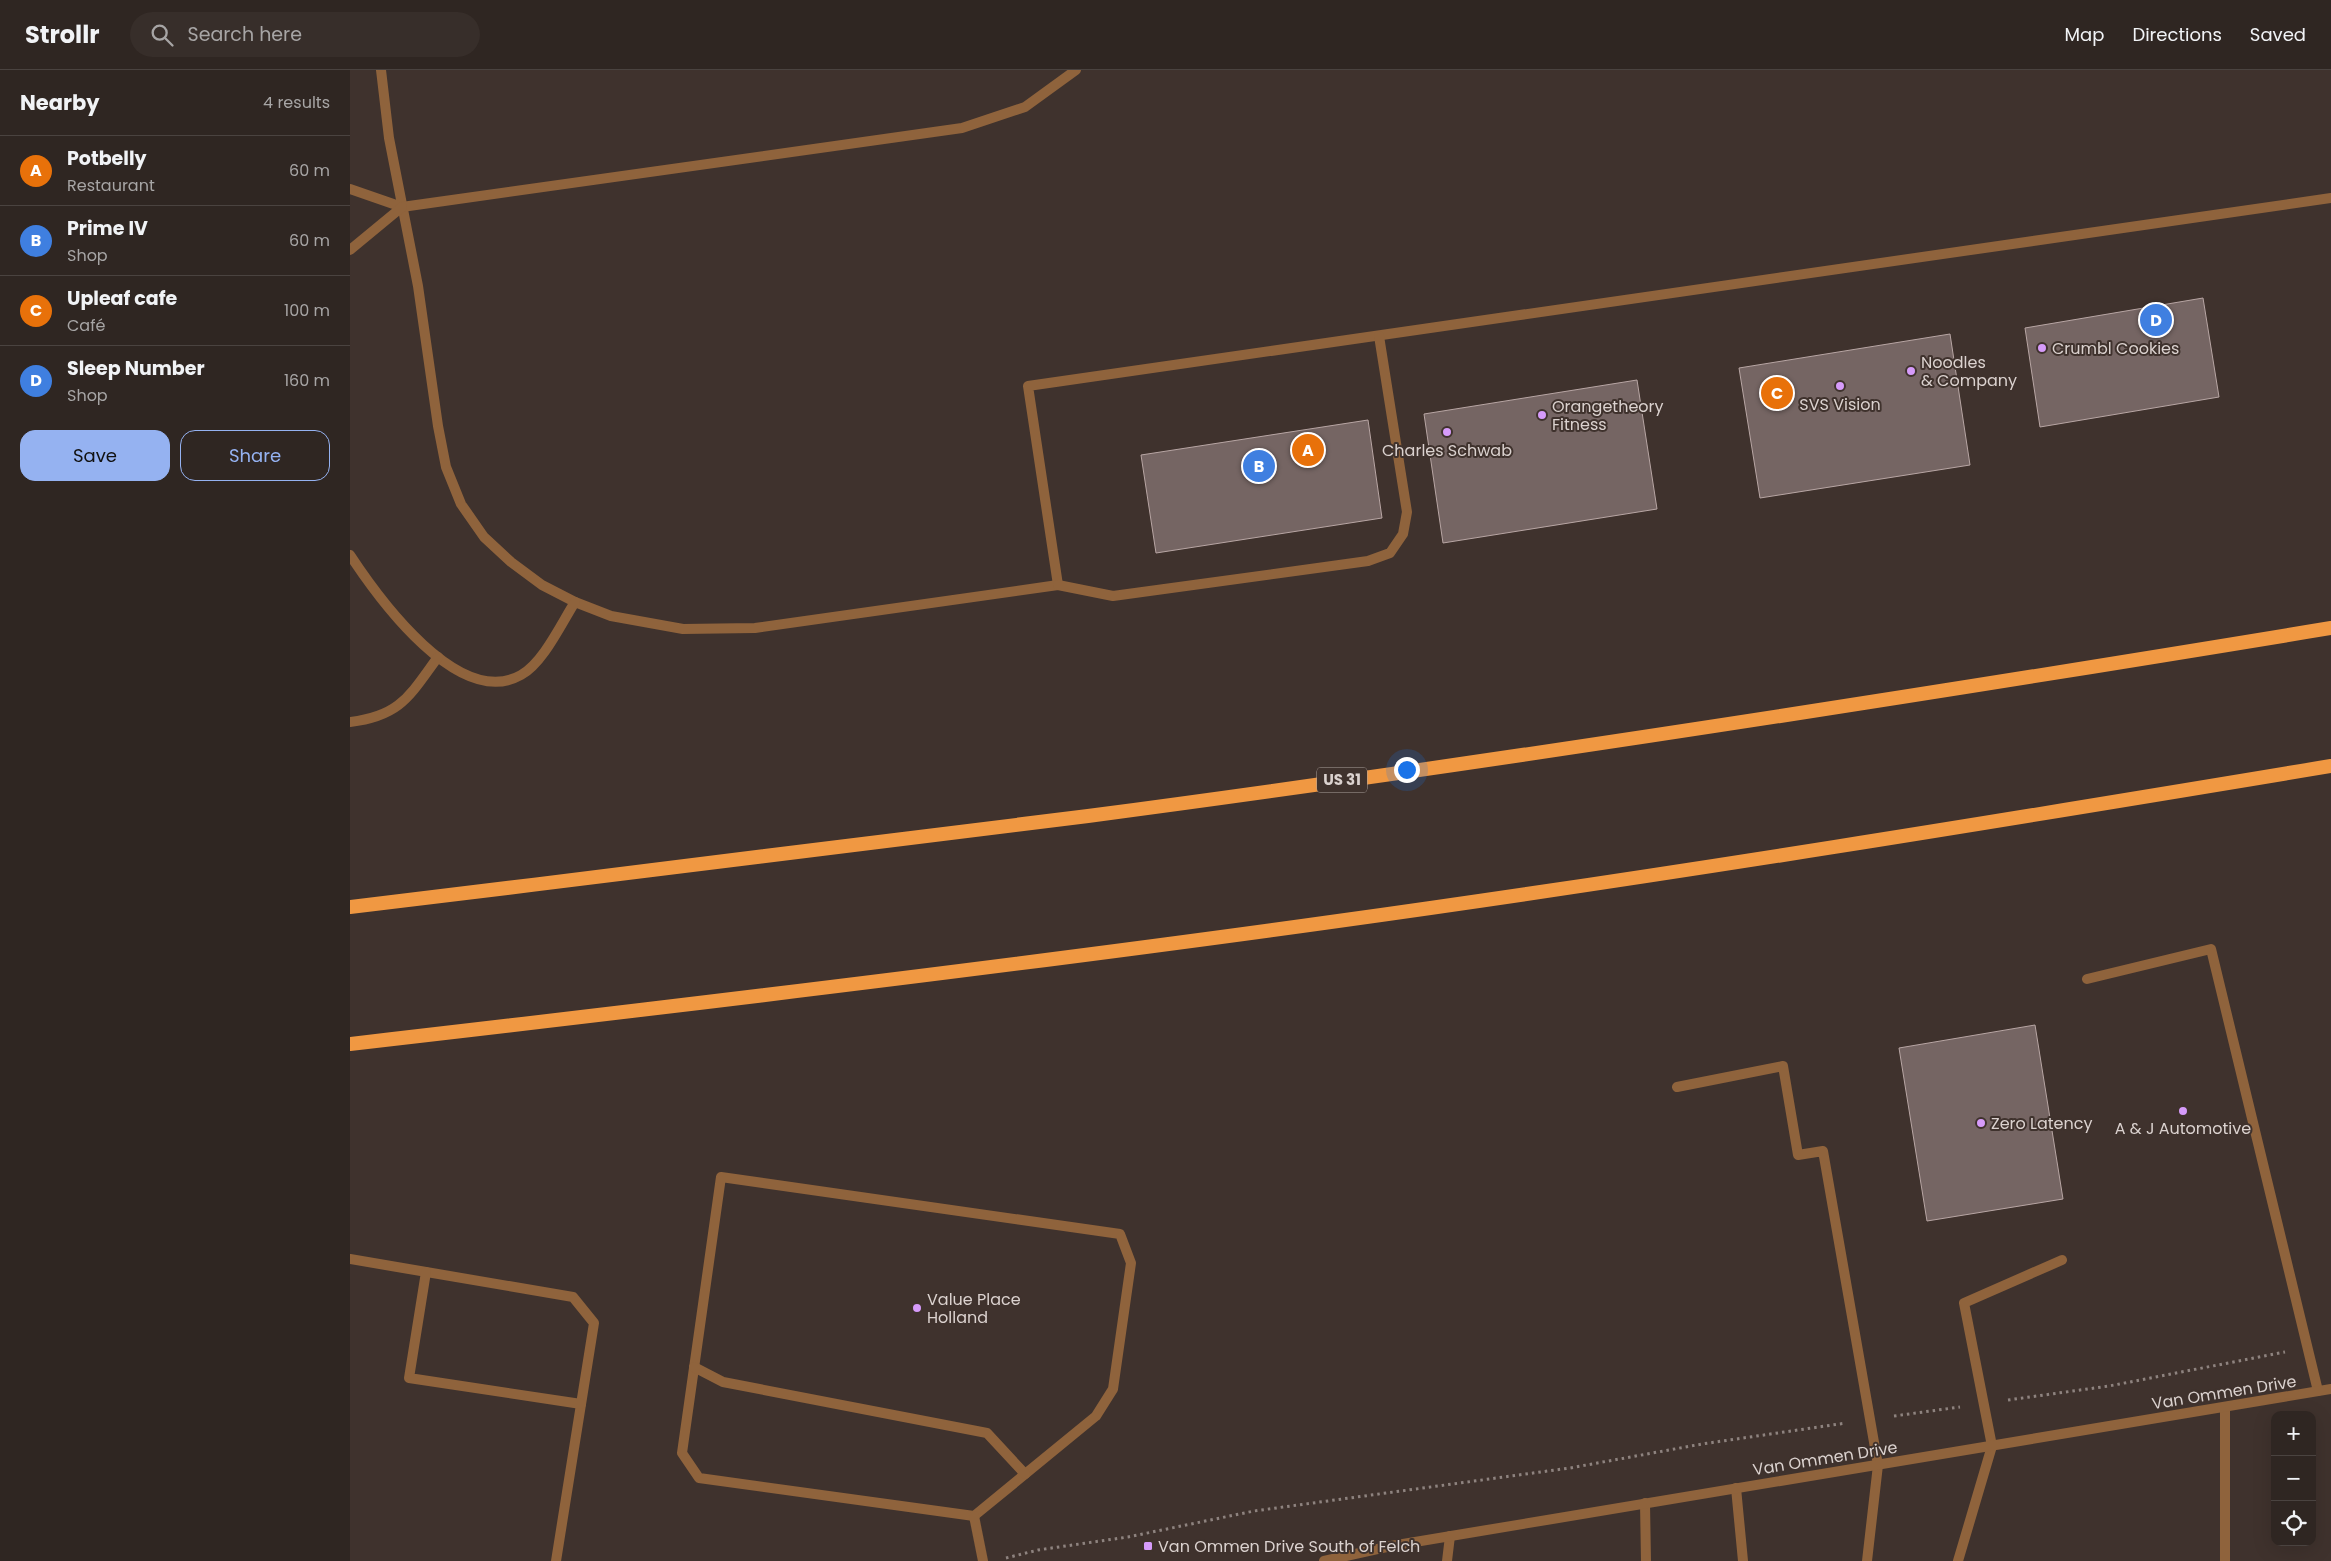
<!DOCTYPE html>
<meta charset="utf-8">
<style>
:root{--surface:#2f2622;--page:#372e2a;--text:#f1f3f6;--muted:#a7a5a5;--line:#4a4340;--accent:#95b2f1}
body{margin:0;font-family:Poppins,sans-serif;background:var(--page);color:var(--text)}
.controls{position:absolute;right:15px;bottom:15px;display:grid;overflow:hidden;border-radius:10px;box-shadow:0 5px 20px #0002}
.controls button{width:45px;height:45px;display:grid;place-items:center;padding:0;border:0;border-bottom:1px solid var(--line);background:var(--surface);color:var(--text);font:25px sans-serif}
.you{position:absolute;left:1056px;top:699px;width:18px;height:18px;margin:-12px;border:4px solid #fff;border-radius:50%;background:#1a73e8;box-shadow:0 0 0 8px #1a73e833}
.badge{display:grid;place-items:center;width:32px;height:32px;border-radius:50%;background:var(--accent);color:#fff;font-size:16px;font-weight:700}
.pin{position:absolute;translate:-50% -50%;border:2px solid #fff;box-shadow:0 1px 5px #0006}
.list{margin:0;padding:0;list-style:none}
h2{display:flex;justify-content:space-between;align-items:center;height:65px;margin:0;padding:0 20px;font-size:21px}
h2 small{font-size:16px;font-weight:400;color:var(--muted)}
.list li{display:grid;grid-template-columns:32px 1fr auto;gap:15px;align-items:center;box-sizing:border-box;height:70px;padding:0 20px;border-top:1px solid var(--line)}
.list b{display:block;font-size:19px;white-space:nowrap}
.list p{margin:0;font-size:16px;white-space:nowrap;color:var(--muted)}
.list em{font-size:16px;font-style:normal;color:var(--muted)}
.actions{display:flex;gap:10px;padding:15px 20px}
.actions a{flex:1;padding:11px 0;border:1px solid var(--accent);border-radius:15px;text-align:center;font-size:18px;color:var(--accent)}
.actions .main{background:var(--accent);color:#111}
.icon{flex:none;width:28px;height:28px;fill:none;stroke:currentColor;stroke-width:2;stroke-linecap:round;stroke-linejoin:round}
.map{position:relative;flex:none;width:1981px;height:1491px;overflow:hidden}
header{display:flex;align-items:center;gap:30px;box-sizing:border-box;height:70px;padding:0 25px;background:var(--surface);border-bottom:1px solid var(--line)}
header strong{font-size:24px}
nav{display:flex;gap:28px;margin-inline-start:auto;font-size:18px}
.search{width:350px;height:45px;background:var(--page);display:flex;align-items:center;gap:12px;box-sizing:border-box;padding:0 18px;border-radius:28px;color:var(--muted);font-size:19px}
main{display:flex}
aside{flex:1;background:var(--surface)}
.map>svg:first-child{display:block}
.building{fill:#756563;stroke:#b8a6a4}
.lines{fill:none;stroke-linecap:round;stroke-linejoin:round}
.path{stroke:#8e837f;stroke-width:3;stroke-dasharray:2.5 4;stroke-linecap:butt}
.service{stroke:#8f633c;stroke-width:10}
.minor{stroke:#8f633c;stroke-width:10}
.trunk{stroke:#f09842;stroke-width:14}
.poi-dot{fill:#d69bfa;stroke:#3f322d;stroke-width:2}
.labels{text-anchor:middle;stroke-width:4;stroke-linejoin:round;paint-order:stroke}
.shield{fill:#3f322d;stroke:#aca29e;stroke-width:1}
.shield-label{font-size:15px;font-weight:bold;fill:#dbd2cf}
.poi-label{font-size:16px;fill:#dbd2cf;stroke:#3f322d;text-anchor:start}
.street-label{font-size:16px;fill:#dbd2cf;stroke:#3f322d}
</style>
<header>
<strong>Strollr</strong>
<div class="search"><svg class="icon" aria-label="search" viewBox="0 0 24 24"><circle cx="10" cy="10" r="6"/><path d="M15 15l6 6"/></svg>Search here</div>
<nav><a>Map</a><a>Directions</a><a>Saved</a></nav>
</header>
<main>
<aside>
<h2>Nearby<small>4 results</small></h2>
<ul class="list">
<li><span class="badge" style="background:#e8710a">A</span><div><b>Potbelly</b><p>Restaurant</p></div><em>60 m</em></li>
<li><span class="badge" style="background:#3f7fe0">B</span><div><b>Prime IV</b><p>Shop</p></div><em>60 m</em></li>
<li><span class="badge" style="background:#e8710a">C</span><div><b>Upleaf cafe</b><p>Café</p></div><em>100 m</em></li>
<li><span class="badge" style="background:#3f7fe0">D</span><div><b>Sleep Number</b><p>Shop</p></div><em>160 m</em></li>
</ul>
<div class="actions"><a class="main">Save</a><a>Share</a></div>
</aside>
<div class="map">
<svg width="1981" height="1491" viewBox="0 0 1981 1491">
<rect width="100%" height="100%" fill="#3f322d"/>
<g class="building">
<path d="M1853,228L1869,327L1690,357L1675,258Z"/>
<path d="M1600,264L1620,395L1410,428L1389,298Z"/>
<path d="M1287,310L1307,439L1093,473L1074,344Z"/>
<path d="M1018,350L1032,448L806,483L791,385Z"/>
<path d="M1685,955L1713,1129L1577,1151L1549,978Z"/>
</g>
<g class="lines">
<g class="path">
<path d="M1658,1330L1759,1316L1935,1282"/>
<path d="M1544,1346L1610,1337"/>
<path d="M656,1488L688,1480L778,1467L904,1441L1220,1398L1352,1374L1496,1353"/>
</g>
<g class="service">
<path d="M31,0L39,68L68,216L88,356L96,397L111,434L134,467L161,492L192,515L225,532L261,546L333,559L405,558L708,515L678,316L1981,128"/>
<path d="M0,119L52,137L612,58L675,37L726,0"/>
<path d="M0,180L52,137"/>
<path d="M0,485C29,529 109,640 171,605C193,593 211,554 225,532"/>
<path d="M708,515L763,526L1018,491L1040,483L1053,464L1057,442L1029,266"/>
<path d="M0,652C51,646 60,625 88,587"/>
<path d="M1737,909L1861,879L1968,1321"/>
<path d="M1327,1017L1433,996L1448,1085L1473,1081L1528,1395L1517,1491"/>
<path d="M371,1107L770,1164L781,1193L763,1319L746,1346L624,1446L349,1408L332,1383Z"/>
<path d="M0,1189L223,1227L244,1253L206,1491"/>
<path d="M76,1202L59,1308L231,1334"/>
<path d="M344,1297L373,1312L637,1363L675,1404"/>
<path d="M1875,1337V1491"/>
<path d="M1386,1418L1393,1491"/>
<path d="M1295,1433L1296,1491"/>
<path d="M624,1446L633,1491"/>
<path d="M1097,1491L1100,1466"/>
<path d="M1608,1491L1642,1376L1614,1233L1712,1190"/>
</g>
<path class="minor" d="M974,1491L1041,1476L1981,1319"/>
<g class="trunk">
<path d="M0,837C246,807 492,778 738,746C1154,691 1568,626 1981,558"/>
<path d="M0,974C330,936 659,897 988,851C1320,805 1650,751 1981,696"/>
</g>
</g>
<g class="poi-dot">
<circle cx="1692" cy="278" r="5"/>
<circle cx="1561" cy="301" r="5"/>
<circle cx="1490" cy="316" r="5"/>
<circle cx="1192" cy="345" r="5"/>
<circle cx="1097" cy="362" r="5"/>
<circle cx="1833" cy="1041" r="5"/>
<circle cx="1631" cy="1053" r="5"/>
<circle cx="567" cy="1238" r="5"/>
<rect x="793" y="1471" width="10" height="10" rx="2.5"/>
</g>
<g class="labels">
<rect class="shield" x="967" y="697.5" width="50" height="25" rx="4"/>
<g class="shield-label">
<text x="992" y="715">US 31</text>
</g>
<g class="poi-label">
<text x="1702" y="284">Crumbl Cookies</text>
<text x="1571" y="298">Noodles<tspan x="1571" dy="18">&amp; Company</tspan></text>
<text x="1490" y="340" text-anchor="middle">SVS Vision</text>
<text x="1202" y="342">Orangetheory<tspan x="1202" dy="18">Fitness</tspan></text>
<text x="1097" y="386" text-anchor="middle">Charles Schwab</text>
<text x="1641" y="1059">Zero Latency</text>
<text x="1833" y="1064" text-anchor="middle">A &amp; J Automotive</text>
<text x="577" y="1235">Value Place<tspan x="577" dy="18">Holland</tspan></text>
<text x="808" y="1482">Van Ommen Drive South of Felch</text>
</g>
<g class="street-label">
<text transform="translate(1874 1322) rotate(-9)" y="6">Van Ommen Drive</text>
<text transform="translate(1475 1388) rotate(-9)" y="6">Van Ommen Drive</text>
</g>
</g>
</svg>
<div class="controls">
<button>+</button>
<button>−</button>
<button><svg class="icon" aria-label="locate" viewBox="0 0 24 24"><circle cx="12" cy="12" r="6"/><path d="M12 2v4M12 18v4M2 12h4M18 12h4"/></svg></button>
</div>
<div class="you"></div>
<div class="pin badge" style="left:958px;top:380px;background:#e8710a">A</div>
<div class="pin badge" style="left:909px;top:396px;background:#3f7fe0">B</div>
<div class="pin badge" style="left:1427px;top:323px;background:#e8710a">C</div>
<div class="pin badge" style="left:1806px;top:250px;background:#3f7fe0">D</div>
</div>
</main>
